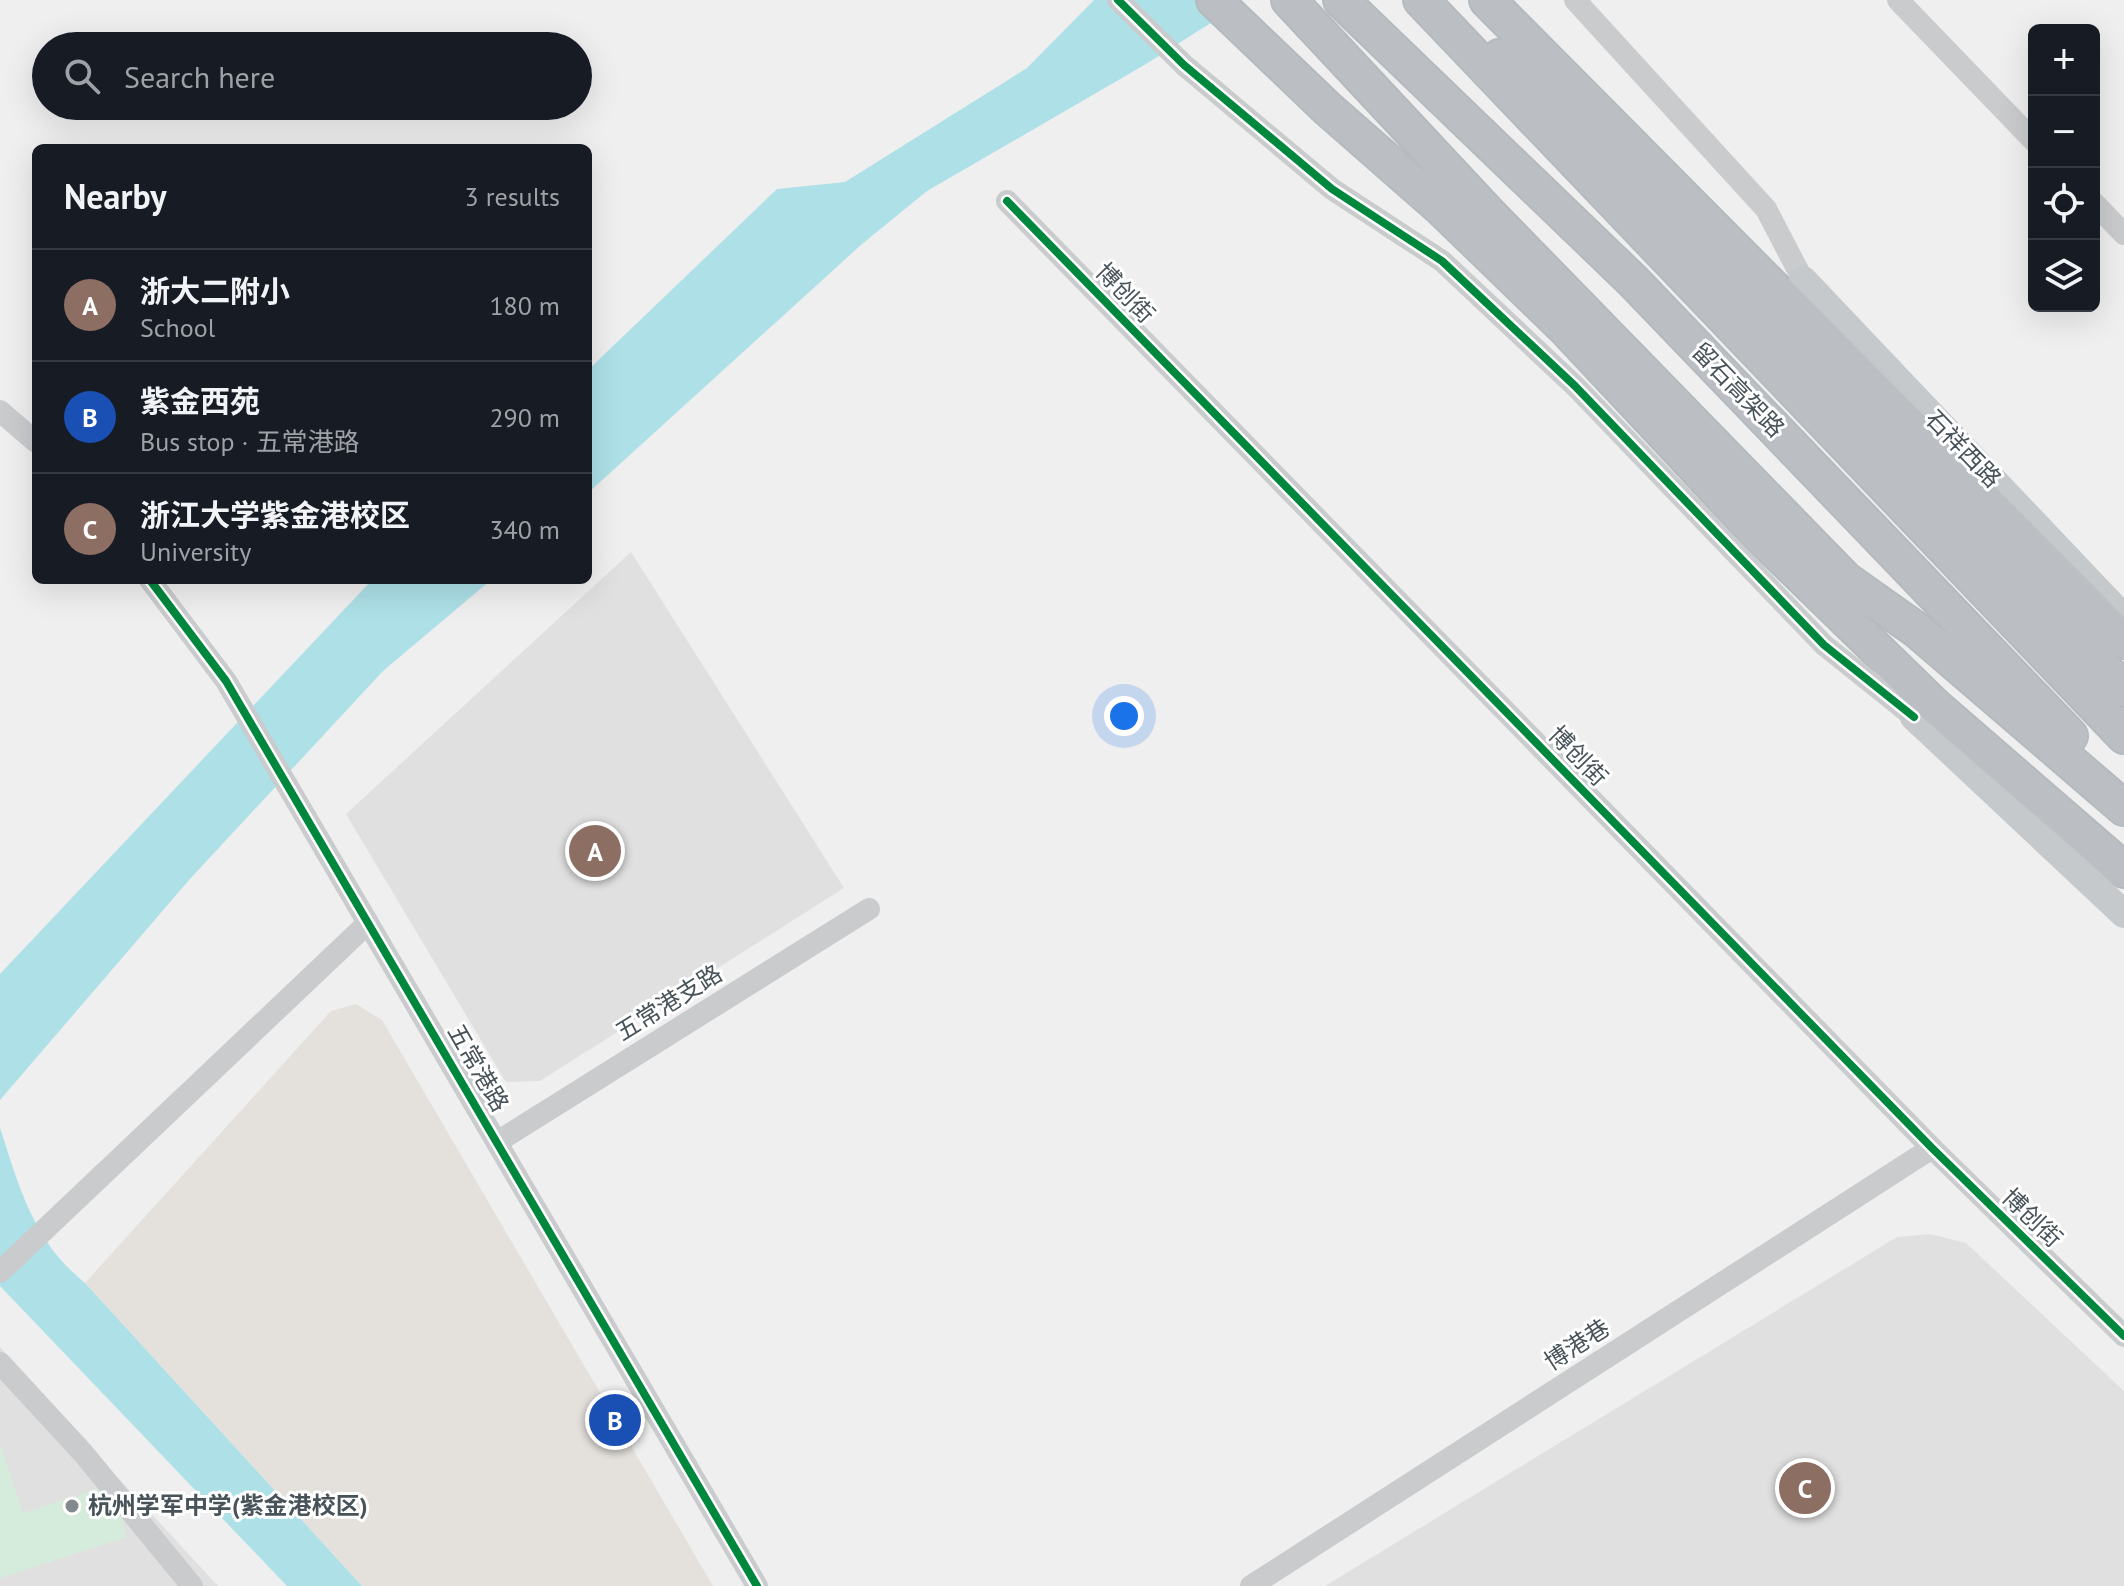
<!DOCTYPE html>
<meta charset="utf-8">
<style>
:root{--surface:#171b24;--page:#20242c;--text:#f1f3f6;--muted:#9ea1a6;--line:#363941;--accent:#828a8e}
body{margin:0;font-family:"PT Sans","Noto Sans SC",sans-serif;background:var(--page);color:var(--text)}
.controls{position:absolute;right:24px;top:24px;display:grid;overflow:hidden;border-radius:12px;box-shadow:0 8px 32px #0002}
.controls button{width:72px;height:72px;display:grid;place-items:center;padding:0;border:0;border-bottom:2px solid var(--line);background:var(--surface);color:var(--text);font:40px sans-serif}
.you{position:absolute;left:1124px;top:716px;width:28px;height:28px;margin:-20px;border:6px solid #fff;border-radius:50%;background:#1a73e8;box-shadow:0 0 0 12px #1a73e833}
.badge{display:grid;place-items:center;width:52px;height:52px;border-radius:50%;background:var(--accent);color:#fff;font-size:26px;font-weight:700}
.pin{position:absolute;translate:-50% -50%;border:4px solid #fff;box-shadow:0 2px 8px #0006}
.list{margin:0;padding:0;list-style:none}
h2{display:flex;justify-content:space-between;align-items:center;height:104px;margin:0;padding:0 32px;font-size:34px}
h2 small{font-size:26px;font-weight:400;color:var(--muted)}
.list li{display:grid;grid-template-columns:52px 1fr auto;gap:24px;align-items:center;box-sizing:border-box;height:112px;padding:0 32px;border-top:2px solid var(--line)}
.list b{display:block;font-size:30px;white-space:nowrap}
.list p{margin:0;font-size:26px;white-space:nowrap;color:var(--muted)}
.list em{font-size:26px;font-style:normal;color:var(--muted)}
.icon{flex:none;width:44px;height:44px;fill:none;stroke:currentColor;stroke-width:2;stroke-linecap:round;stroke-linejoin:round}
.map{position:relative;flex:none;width:2124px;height:1586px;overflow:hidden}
.search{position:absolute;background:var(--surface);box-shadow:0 8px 32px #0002;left:32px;top:32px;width:560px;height:88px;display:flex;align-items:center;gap:20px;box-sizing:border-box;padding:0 28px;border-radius:44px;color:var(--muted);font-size:30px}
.panel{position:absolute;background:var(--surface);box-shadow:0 8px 32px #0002;left:32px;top:144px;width:560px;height:440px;border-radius:12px}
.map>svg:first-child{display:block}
.commercial{fill:#e4e1dc}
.education{fill:#e1e0e0}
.green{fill:#d5ecdc}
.water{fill:#ade0e7}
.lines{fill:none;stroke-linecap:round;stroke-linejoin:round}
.highway-casing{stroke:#b4babe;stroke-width:38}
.minor{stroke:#c9cbcd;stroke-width:22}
.major{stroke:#c5c9cb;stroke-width:28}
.highway{stroke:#bbbfc3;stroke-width:34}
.cycleway-casing{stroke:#fff;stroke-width:13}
.cycleway{stroke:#00873e;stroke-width:8}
.poi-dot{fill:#828a8e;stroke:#fff;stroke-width:3}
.labels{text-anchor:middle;stroke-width:6;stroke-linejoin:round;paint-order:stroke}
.street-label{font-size:24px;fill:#485359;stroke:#fff}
.poi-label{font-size:24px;font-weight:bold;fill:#485359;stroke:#fff;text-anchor:start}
</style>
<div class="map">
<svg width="2124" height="1586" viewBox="0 0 2124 1586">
<rect width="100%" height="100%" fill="#efefef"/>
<path class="commercial" d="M356,1004L382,1020L713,1586H362L85,1283L331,1011Z"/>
<g class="education">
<path d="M631,552L844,888L540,1081L506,1082L346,814Z"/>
<path d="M1930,1234L1966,1243L2124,1391V1586H1325L1897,1237Z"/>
<path d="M0,1347L75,1431L218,1586H0Z"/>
</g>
<path class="green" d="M0,1443L23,1513L97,1489L118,1508L127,1537L0,1578Z"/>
<g class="water">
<path d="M1094,0H1238L1225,14L1146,64L927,191L862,244L588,493V370L777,189L845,182L1027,68Z"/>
<path d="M372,580H491L383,671L189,880L0,1100V974Z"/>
<path d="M0,1128C20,1189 33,1241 85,1283L362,1586H287L0,1286Z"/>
</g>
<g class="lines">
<defs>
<g id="highway">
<path d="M1214,0L1328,109L1441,208L1565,328L1755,531L1935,706L2124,870"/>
<path d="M1289,0L1487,212L1846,580L1918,631L2124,808"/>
<path d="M1341,0L1633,281L2070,736"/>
<path d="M1421,0L2124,736"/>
<path d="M1487,0L2124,641"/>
<path d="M1499,57L1587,127L1943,506L2124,689"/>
</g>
</defs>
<use href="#highway" class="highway-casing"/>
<g class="minor">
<path d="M1118,0L1184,65L1332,189L1442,261L1575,386L1824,645L1914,717"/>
<path d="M1575,0L1766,209L1803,280"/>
<path d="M1898,0L2034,141"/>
<path d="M1007,201L1932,1148L2124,1336"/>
<path d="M2094,203L2124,234"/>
<path d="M0,411L36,442"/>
<path d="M150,580L226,681L757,1586"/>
<path d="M497,1142L869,909"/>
<path d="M0,1272L368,923"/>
<path d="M0,1363L83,1453L192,1586"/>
<path d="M1251,1586L1932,1148"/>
</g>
<g class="major">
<path d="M1803,280L2124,618"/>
<path d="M1914,717L2124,914"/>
</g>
<use href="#highway" class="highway"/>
<defs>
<g id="cycleway">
<path d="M1118,0L1184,65L1332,189L1442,261L1575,386L1824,645L1914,717"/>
<path d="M1007,201L1932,1148L2124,1336"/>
<path d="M150,580L226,681L757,1586"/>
</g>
</defs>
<use href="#cycleway" class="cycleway-casing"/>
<use href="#cycleway" class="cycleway"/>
</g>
<circle class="poi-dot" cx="72" cy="1506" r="8"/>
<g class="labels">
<g class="street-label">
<text transform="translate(1125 293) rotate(46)" y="8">博创街</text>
<text transform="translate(1738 390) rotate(46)" y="8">留石高架路</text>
<text transform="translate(1963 449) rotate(46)" y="8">石祥西路</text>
<text transform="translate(1578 756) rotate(46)" y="8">博创街</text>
<text transform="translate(669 1003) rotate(-32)" y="8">五常港支路</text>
<text transform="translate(478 1068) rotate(60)" y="8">五常港路</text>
<text transform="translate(2032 1218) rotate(44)" y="8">博创街</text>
<text transform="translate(1577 1345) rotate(-33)" y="8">博港巷</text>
</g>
<g class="poi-label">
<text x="88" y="1514">杭州学军中学(紫金港校区)</text>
</g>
</g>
</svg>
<div class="controls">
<button>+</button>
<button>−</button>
<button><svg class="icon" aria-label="locate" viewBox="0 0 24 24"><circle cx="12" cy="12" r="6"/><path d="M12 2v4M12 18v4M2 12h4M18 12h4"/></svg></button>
<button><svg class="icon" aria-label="layers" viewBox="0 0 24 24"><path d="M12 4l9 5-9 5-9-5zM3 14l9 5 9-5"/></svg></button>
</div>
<div class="you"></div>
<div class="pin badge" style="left:595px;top:851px;background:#8d6e63">A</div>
<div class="pin badge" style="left:615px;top:1420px;background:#1a4fb4">B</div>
<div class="pin badge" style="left:1805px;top:1488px;background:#8d6e63">C</div>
<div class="search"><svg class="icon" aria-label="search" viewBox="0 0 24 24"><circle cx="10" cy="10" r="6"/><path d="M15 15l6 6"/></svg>Search here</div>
<section class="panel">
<h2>Nearby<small>3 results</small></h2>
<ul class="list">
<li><span class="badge" style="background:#8d6e63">A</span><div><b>浙大二附小</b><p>School</p></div><em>180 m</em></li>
<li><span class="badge" style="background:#1a4fb4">B</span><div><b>紫金西苑</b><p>Bus stop · 五常港路</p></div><em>290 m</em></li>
<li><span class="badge" style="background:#8d6e63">C</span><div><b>浙江大学紫金港校区</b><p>University</p></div><em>340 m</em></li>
</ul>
</section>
</div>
